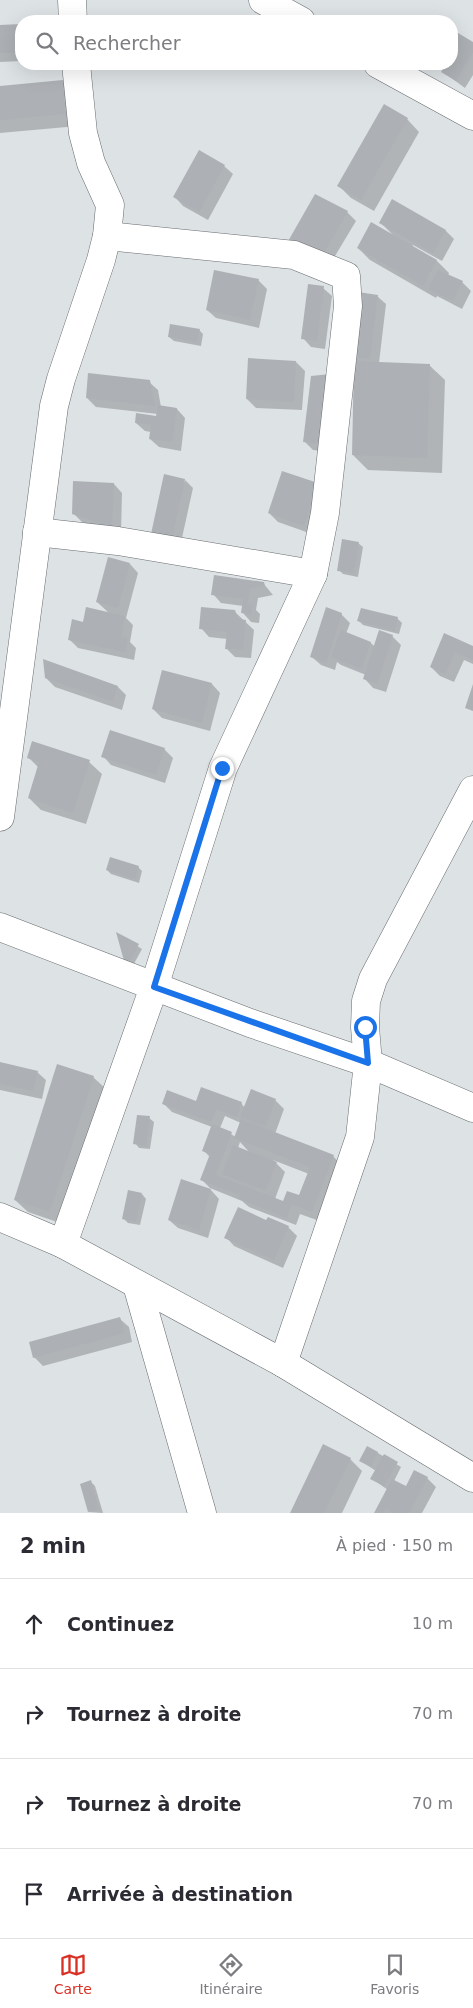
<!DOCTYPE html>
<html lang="fr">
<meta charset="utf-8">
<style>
:root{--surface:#fff;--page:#f2f2f3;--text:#2b2b33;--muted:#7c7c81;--line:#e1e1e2;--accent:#d93025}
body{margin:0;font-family:"DejaVu Sans",sans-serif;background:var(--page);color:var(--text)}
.stop{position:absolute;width:15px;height:15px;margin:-11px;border:4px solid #1a73e8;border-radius:50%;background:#fff}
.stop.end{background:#1a73e8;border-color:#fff;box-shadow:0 1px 5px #0008}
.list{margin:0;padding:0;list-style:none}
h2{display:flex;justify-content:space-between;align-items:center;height:65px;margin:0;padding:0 20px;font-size:21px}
h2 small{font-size:16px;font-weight:400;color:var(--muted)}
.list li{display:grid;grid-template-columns:32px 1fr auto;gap:15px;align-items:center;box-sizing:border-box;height:90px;padding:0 20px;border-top:1px solid var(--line)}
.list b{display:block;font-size:19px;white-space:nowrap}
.list em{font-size:16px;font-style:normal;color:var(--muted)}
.icon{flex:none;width:28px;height:28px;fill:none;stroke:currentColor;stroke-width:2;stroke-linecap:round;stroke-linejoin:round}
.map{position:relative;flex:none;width:473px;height:1513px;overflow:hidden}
.search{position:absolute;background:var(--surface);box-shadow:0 5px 20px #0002;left:15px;right:15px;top:15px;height:55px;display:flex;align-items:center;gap:12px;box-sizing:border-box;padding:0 18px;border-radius:20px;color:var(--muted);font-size:19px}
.sheet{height:425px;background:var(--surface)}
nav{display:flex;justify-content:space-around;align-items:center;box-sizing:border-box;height:70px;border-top:1px solid var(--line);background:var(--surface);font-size:14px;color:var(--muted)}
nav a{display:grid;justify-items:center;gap:2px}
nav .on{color:var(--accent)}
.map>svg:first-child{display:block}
.shadow{fill:#0003;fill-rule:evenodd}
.building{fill:#adb1b5}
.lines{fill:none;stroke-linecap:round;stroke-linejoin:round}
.minor-casing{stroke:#686c6f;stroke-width:29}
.minor{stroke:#fff;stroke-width:28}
.route{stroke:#1a73e8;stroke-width:6}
</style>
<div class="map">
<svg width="473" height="1513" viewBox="0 0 473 1513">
<rect width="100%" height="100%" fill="#dde2e5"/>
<g class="shadow">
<path d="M21,25V61L0,62V26Z"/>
<path d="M453,31L473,43V75L465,88L443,72L447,64H452Z"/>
<path d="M62,81L75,94L78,126L0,133V87Z"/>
<path d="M407,119L419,132L374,211L351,198L339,186Z"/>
<path d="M224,166L233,174L208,220L183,206L175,197Z"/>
<path d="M315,196L347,212L356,221L332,261L289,243Z"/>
<path d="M392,200L446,231L454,239L442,261L413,245L412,247L437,261L449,273L448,276L462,282L471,291L462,309L437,296L436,298L370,260L358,248L393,235L380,222Z"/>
<path d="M258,280L267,289L259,328L216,318L207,310Z"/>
<path d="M323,288L332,296L325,349L311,347L303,338Z"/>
<path d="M377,296L386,304L379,363L429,365L445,380L442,473L368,470L353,455L358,362L351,356Z"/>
<path d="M199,330L203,334L201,346L174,341L169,337Z"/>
<path d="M296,362L305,371L302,410L256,408L247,399Z"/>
<path d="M313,377L330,452L313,450L305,442Z"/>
<path d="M149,382L158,390L161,407L177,409L185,418L181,451L159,447L150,439L151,432L145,431L136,423L157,417L158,414L96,407L87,398Z"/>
<path d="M185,480L193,488L180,547L161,542Z"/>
<path d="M114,484L122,493L121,534L82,522L73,513Z"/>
<path d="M317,484L312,534L278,522L269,513Z"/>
<path d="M358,543L363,547L358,577L343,574L339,570Z"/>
<path d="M130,564L138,573L126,618L133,625L130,642L136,648L134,660L78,648L70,640L84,623L109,613L97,602Z"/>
<path d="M263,583L273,595L258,598L256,610L260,614L259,623L251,622L243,613V606L221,603L213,594Z"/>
<path d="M235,612L254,630L251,658L235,657L226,648L227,639L209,637L201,628Z"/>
<path d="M341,614L350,623L346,634L371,643L375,647L392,636L401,645L386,692L373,688L365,679L366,675L341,665L337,662L335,670L321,665L312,657Z"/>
<path d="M398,619L402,623L399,634L363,625L359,621Z"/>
<path d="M444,635L473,647V664L464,660L454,682L440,676L431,667Z"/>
<path d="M45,661L118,687L126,695L122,710L55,687L46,678Z"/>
<path d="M212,684L220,693L210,731L162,718L153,709Z"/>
<path d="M164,749L173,758L165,783L111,765L103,756Z"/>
<path d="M28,757L89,762L102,774L86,824L41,810L29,798L39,768Z"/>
<path d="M138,867L142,871L139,883L111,874L107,870Z"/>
<path d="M118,934L142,949L130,971Z"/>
<path d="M0,1064L37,1072L46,1080L42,1099L0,1090Z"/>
<path d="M93,1077L106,1089L63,1224L28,1212L15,1200Z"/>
<path d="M275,1100L284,1109L275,1134L333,1156L345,1169L325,1223L300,1214L296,1225L249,1207L242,1201L210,1188L202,1180L210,1157L203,1150L212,1127L172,1112L163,1103H241L245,1108ZM225,1116L241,1123L236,1137L220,1128ZM240,1142L251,1154L238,1148ZM273,1160L309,1174L300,1197L288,1204L275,1199L285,1172Z"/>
<path d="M149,1118L154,1122L150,1149L139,1148L135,1143Z"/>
<path d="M211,1190L219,1199L208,1238L178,1228L169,1220Z"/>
<path d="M142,1194L146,1199L140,1225L128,1223L124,1219Z"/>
<path d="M288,1227L297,1236L283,1268L234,1246L226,1237Z"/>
<path d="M120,1319L129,1327L132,1342L43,1366L34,1357Z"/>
<path d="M368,1447L401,1467L394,1481L406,1487L427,1478L436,1487L422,1513H376L388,1490L371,1478L376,1471L361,1461Z"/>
<path d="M350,1459L362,1471L342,1513H291Z"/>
<path d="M91,1482L95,1486L103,1513L89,1512Z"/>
</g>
<g class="building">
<path d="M21,24V53H0V25Z"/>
<path d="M453,30L473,42V52L456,81L441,72L446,64H452Z"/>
<path d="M63,80L66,114L0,120V86Z"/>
<path d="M384,104L408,118L361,200L337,186Z"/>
<path d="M199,150L225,165L199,212L173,197Z"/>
<path d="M315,194L348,211L324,253L287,243Z"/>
<path d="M392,199L446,230L433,253L379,223Z"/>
<path d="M371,222L437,260L423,286L357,248Z"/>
<path d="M214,270L259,279L250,320L206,310Z"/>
<path d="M438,270L463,281L453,301L428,289Z"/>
<path d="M308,284L324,286L317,341L301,339Z"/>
<path d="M358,292L378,295L370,359L350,357Z"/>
<path d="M170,324L200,329L197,342L168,337Z"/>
<path d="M248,358L296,361L294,402L246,399Z"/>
<path d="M354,361L430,364L427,458L352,455Z"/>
<path d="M88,373L150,380L155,406L86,398Z"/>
<path d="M330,374L321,444L303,442L311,376Z"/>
<path d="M158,405L177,408L172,442L149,439L151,425L135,423L136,413L156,416Z"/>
<path d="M282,471L318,483L304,526L268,513Z"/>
<path d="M164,474L185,479L172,539L151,534Z"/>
<path d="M73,481L114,483L112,527L72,514Z"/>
<path d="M342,539L359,542L354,573L337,571Z"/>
<path d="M108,557L130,563L118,608L96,602Z"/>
<path d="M214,575L264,582L265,586L250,589L247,606L252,604L251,614L241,613L243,599L211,595Z"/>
<path d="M86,607L125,616L121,637L128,638L125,652L68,640L72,619L83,622Z"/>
<path d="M201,607L235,610L238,619L246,620L243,650L225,649L227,632L199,629Z"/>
<path d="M326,607L342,613L326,663L310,657Z"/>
<path d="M361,608L398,617L395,631L357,621Z"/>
<path d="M341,630L371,642L362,669L331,657Z"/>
<path d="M379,630L393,635L377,684L363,679Z"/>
<path d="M444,633L473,646V660L455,652L445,674L430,667Z"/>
<path d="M43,659L118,686L113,702L45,678Z"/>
<path d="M162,670L212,683L202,723L152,709Z"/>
<path d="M473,684V711L465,708Z"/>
<path d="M110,730L165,748L156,775L101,757Z"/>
<path d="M32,741L90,760L73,813L28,798L39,762L27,758Z"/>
<path d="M110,857L139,866L135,879L106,870Z"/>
<path d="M116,932L139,944L126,968Z"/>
<path d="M0,1062L38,1071L33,1091L0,1084Z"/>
<path d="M57,1064L94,1076L50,1212L14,1200Z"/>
<path d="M201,1087L242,1102L237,1117L216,1109L211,1122L162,1104L167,1090L196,1101Z"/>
<path d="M251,1089L276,1099L266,1127L240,1117Z"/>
<path d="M137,1115L150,1116L146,1146L133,1144Z"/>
<path d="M241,1119L334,1155L312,1212L292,1204L287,1218L239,1199L240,1195L200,1180L210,1154L202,1151L212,1124L232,1132L216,1175L283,1201L287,1191L299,1195L310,1167L234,1138Z"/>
<path d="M233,1145L277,1162L266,1191L222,1174Z"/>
<path d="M181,1179L211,1189L199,1230L168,1220Z"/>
<path d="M128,1190L142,1193L136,1222L122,1219Z"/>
<path d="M238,1207L266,1220L268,1217L289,1226L274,1260L224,1238Z"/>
<path d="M120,1317L125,1333L33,1358L29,1342Z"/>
<path d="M323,1444L351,1458L324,1513H290Z"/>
<path d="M367,1446L378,1452L371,1467L359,1461Z"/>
<path d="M384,1454L398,1462L384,1486L370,1479Z"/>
<path d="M414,1470L428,1477L409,1513H390L391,1511L385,1508L383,1513H374L392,1479L406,1486Z"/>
<path d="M91,1480L99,1509L88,1512L80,1484Z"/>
</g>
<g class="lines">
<defs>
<g id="minor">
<path d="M72,0L73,21"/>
<path d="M263,0L301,21"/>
<path d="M378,64L473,116"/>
<path d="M37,532L118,541L313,574"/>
<path d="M0,817L54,406L61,379L101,260L107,236L110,205L91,163L83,133L76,64"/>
<path d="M0,927L250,1023L368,1063L473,1108"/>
<path d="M0,1217L63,1244L283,1363L473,1478"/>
<path d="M63,1244L154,987L223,768L313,574L325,513L348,306L346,276L294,255L107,236"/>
<path d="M137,1285L202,1513"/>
<path d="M283,1363L360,1137L368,1063L365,1027L366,1001L373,979L473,790"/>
</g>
</defs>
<use href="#minor" class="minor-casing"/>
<use href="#minor" class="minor"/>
</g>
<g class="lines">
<path class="route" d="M222,768L154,987L368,1063L365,1027"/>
</g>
</svg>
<div class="stop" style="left:365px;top:1027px"></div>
<div class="stop end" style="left:222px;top:768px"></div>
<div class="search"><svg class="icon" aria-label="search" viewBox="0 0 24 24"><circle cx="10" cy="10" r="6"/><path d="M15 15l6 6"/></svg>Rechercher</div>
</div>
<section class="sheet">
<h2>2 min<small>À pied · 150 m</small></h2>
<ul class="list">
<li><svg class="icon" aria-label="ahead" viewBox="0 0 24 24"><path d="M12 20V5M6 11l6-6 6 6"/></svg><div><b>Continuez</b></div><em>10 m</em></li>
<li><svg class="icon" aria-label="right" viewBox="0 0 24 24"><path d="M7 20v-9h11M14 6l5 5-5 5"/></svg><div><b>Tournez à droite</b></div><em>70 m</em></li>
<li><svg class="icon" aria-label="right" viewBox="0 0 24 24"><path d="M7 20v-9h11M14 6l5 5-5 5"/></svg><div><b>Tournez à droite</b></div><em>70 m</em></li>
<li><svg class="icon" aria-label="arrive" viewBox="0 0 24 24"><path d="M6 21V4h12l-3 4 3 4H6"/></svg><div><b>Arrivée à destination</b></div></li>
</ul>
</section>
<nav>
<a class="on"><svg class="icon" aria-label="map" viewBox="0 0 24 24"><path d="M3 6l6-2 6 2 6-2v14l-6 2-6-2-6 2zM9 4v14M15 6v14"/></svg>Carte</a>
<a><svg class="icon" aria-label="directions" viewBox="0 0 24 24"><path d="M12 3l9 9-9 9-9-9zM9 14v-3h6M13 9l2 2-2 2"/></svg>Itinéraire</a>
<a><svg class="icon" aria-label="saved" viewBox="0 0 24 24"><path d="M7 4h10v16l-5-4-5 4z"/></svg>Favoris</a>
</nav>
